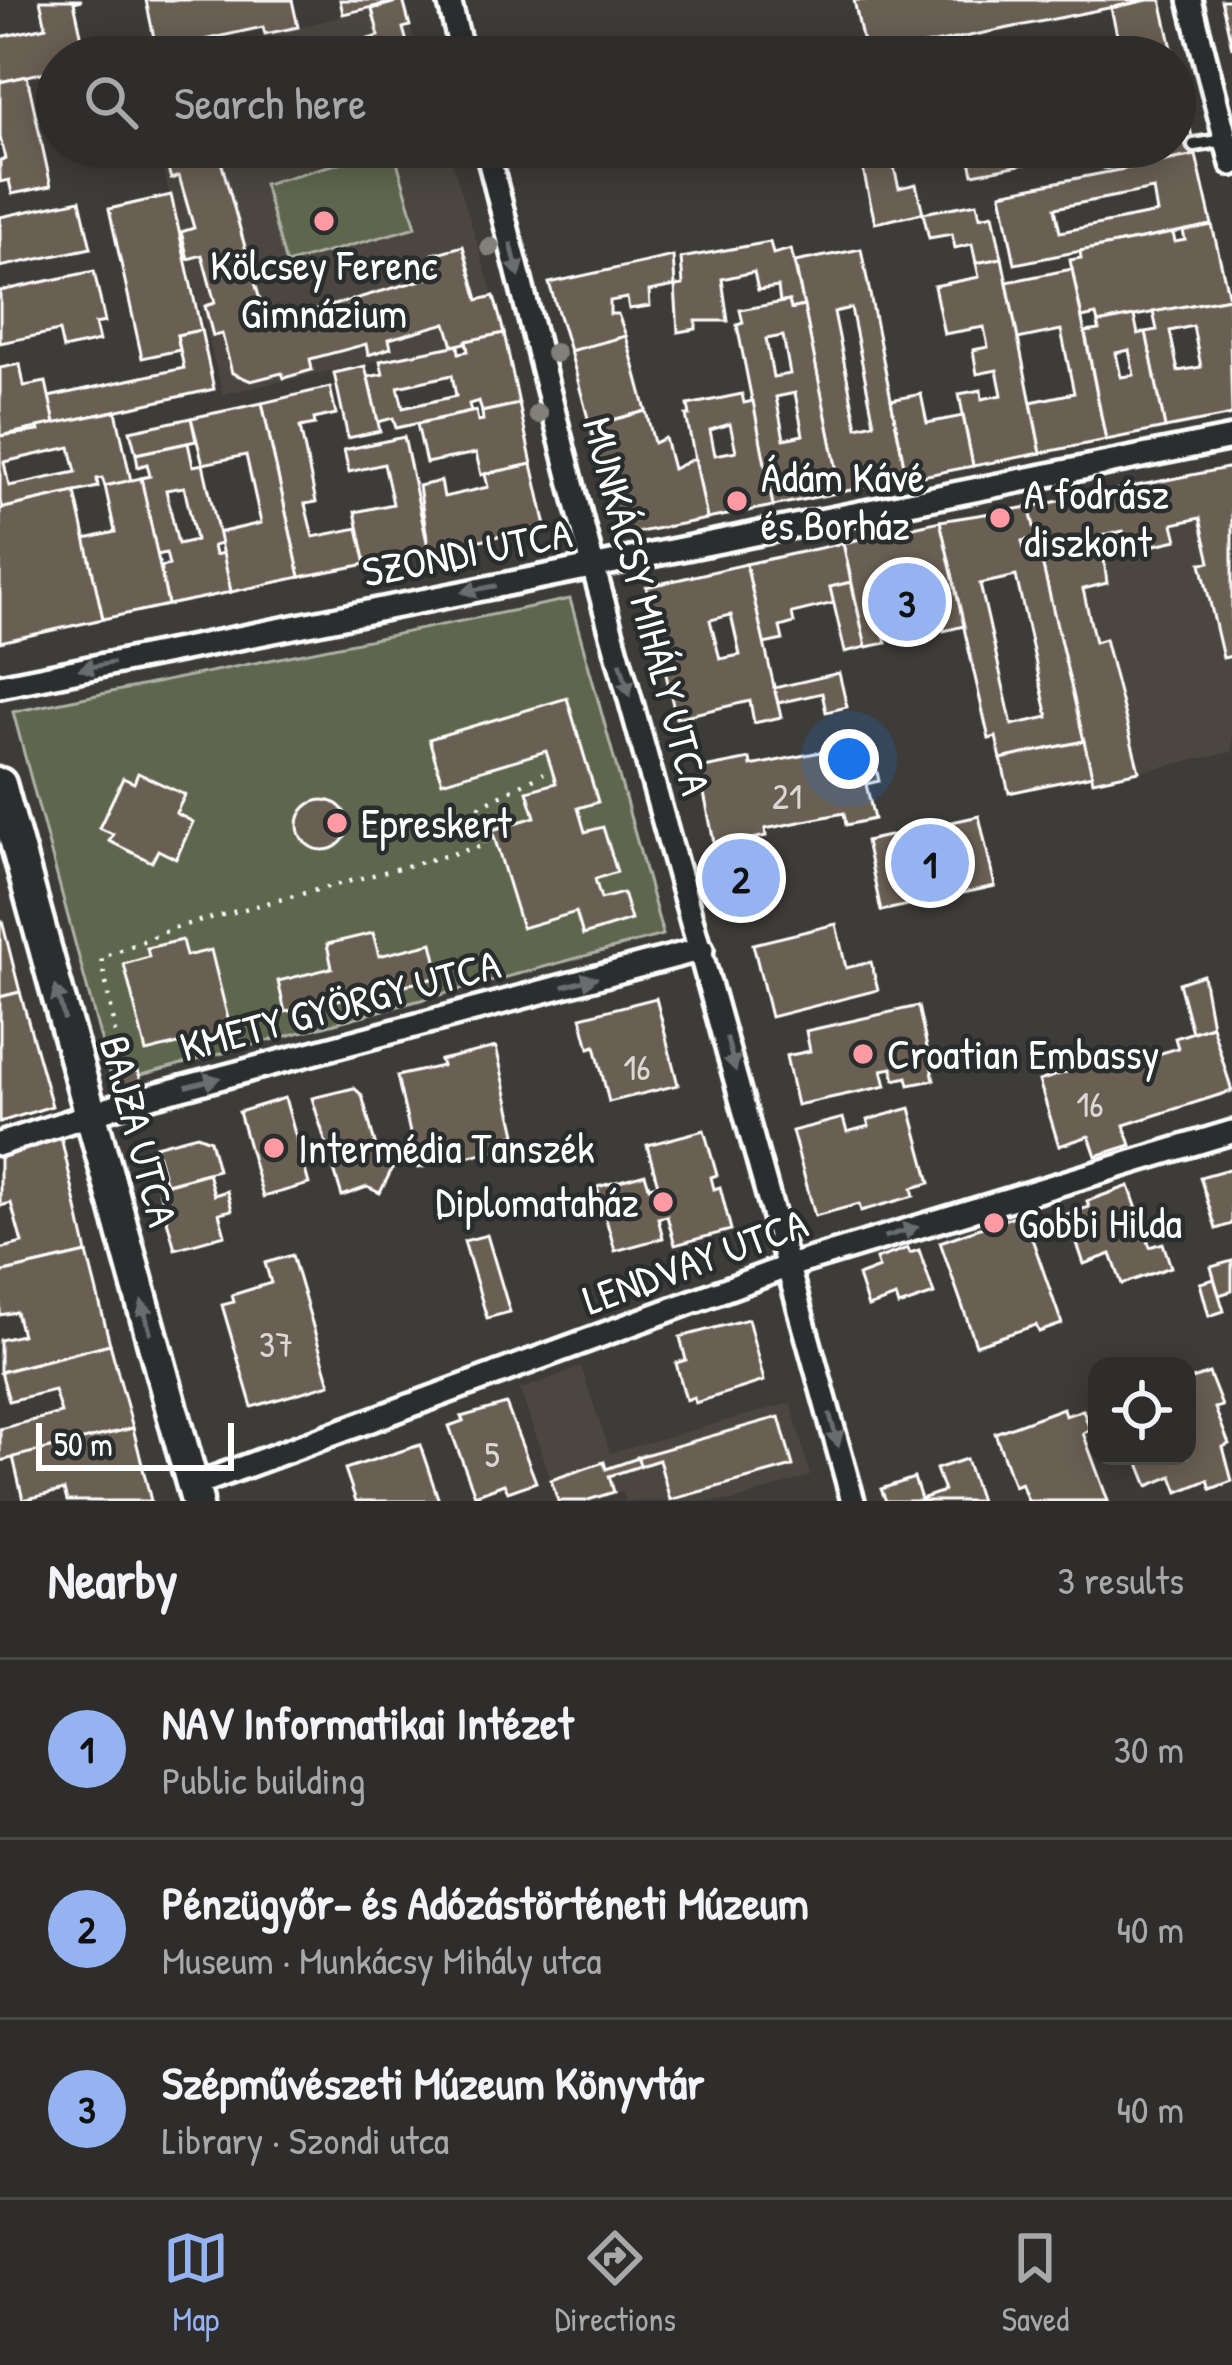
<!DOCTYPE html>
<meta charset="utf-8">
<style>
:root{--surface:#2e2d2b;--page:#3a3937;--text:#f1f3f6;--muted:#a7a8a9;--line:#494947;--accent:#95b2f1}
body{margin:0;font-family:"Patrick Hand",sans-serif;background:var(--page);color:var(--text)}
.controls{position:absolute;right:36px;bottom:36px;display:grid;overflow:hidden;border-radius:24px;box-shadow:0 6px 30px #0003}
.controls button{width:108px;height:108px;display:grid;place-items:center;padding:0;border:0;border-bottom:3px solid var(--line);background:var(--surface);color:var(--text);font:60px sans-serif}
.scale{position:absolute;left:36px;bottom:30px;width:198px;box-sizing:border-box;padding-left:12px;border:6px solid #fff;border-top:0;font-size:33px;line-height:42px;white-space:nowrap;color:#fff;-webkit-text-stroke:9px #2a2d2e;paint-order:stroke}
.you{position:absolute;left:849px;top:759px;width:42px;height:42px;margin:-30px;border:9px solid #fff;border-radius:50%;background:#1a73e8;box-shadow:0 0 0 18px #1a73e833}
.badge{display:grid;place-items:center;width:78px;height:78px;border-radius:50%;background:var(--accent);color:#111;font-size:39px;font-weight:700}
.pin{position:absolute;translate:-50% -50%;border:6px solid #fff;box-shadow:0 3px 12px #0006}
.list{margin:0;padding:0;list-style:none}
h2{display:flex;justify-content:space-between;align-items:center;height:156px;margin:0;padding:0 48px;font-size:51px}
h2 small{font-size:39px;font-weight:400;color:var(--muted)}
.list li{display:grid;grid-template-columns:78px 1fr auto;gap:36px;align-items:center;box-sizing:border-box;height:180px;padding:0 48px;border-top:3px solid var(--line)}
.list b{display:block;font-size:45px;white-space:nowrap}
.list p{margin:0;font-size:39px;white-space:nowrap;color:var(--muted)}
.list em{font-size:39px;font-style:normal;color:var(--muted)}
.icon{flex:none;width:66px;height:66px;fill:none;stroke:currentColor;stroke-width:2;stroke-linecap:round;stroke-linejoin:round}
.map{position:relative;flex:none;width:1232px;height:1501px;overflow:hidden}
.search{position:absolute;background:var(--surface);box-shadow:0 6px 30px #0003;left:36px;right:36px;top:36px;height:132px;display:flex;align-items:center;gap:30px;box-sizing:border-box;padding:0 42px;border-radius:66px;color:var(--muted);font-size:45px}
.sheet{height:696px;background:var(--surface)}
nav{display:flex;justify-content:space-around;align-items:center;box-sizing:border-box;height:168px;border-top:3px solid var(--line);background:var(--surface);font-size:33px;color:var(--muted)}
nav a{display:grid;justify-items:center;gap:6px}
nav .on{color:var(--accent)}
.map>svg:first-child{display:block}
.built{fill:#4c4640}
.green{fill:#5e664d;stroke:#aeb2a6;stroke-width:3}
.building{fill:#6b5e52;stroke:#fff;stroke-width:3;fill-rule:evenodd}
.lines{fill:none;stroke-linecap:round;stroke-linejoin:round}
.lane-casing{stroke:#fff;stroke-width:20}
.street-casing{stroke:#fff;stroke-width:30}
.secondary-casing{stroke:#fff;stroke-width:39}
.path{stroke:#fff;stroke-width:4.5;stroke-dasharray:3 9;stroke-linecap:butt}
.lane{stroke:#2a2d2e;stroke-width:10}
.street{stroke:#2a2d2e;stroke-width:21}
.secondary{stroke:#2a2d2e;stroke-width:30}
.tree{fill:#81817a}
.oneway{fill:#6a6c6d}
.poi-dot{fill:#ff9aa2;stroke:#2a2d2e;stroke-width:4.5}
.labels{text-anchor:middle;stroke-width:9;stroke-linejoin:round;paint-order:stroke}
.number-label{font-size:36px;fill:#dad7d4}
.poi-label{font-size:42px;fill:#fff;stroke:#2a2d2e;text-anchor:start}
.street-label{font-size:42px;fill:#fff;stroke:#2a2d2e}
</style>
<div class="map">
<svg width="1232" height="1501" viewBox="0 0 1232 1501">
<rect width="100%" height="100%" fill="#3e3c39"/>
<filter id="ink" filterUnits="userSpaceOnUse"><feTurbulence type="fractalNoise" baseFrequency=".00833" numOctaves="2"/><feDisplacementMap in="SourceGraphic" scale="24" xChannelSelector="R" yChannelSelector="G"/><feConvolveMatrix kernelMatrix="1 2 1 2 8 2 1 2 1" color-interpolation-filters="sRGB"/></filter>
<g filter="url(#ink)">
<g class="built">
<path d="M403,0L419,57H188Z"/>
<path d="M157,147H448L504,333L223,394Z"/>
<path d="M1232,467V752L1093,781L1029,507Z"/>
<path d="M581,1367L610,1453L791,1403L810,1476L734,1501H626L622,1491L593,1501H558L520,1390Z"/>
</g>
<g class="green">
<path d="M393,148L416,227L286,264L264,184Z"/>
<path d="M570,599L663,935L123,1080L110,1073L13,712Z"/>
</g>
<g class="building">
<path d="M40,0H82L74,2L86,57H57V79L55,70L0,82V37L46,27Z"/>
<path d="M146,0H292L298,27L265,34L263,27L189,43L192,53L158,57Z"/>
<path d="M340,0H403L343,14Z"/>
<path d="M403,0L410,26L403,28L411,57H284L283,51L308,44L311,55L379,36L372,9Z"/>
<path d="M854,0H1148L915,47L917,57H866Z"/>
<path d="M1148,0H1161L1174,57H1122L1111,8Z"/>
<path d="M1221,0H1232V48L1227,25Z"/>
<path d="M1175,60L1196,155L1151,164L1148,147H1175Z"/>
<path d="M27,76L51,186L12,194L9,180L0,182V160L5,159L0,137V82Z"/>
<path d="M217,147L265,318L274,322L439,275L433,254L463,246L478,300L494,296L504,333L453,346L446,323L389,339L391,348L368,355L366,344L310,359L312,370L284,378L282,373L251,381L232,373L222,334L213,336L205,306L215,303L202,255L188,259L181,232L194,228L179,176L171,179L162,149Z"/>
<path d="M858,147H889L899,188L916,184L923,213L875,223Z"/>
<path d="M967,147H1104V149L973,174Z"/>
<path d="M1196,155L1212,225L1015,264L1001,193ZM1153,189L1157,213L1060,232L1055,208Z"/>
<path d="M171,195L201,330L177,335L180,350L142,358L109,209Z"/>
<path d="M80,200L91,248L0,267V217Z"/>
<path d="M977,203L980,217L993,214L1002,258L976,263L972,244L955,248L952,234L929,238L923,213Z"/>
<path d="M1212,225L1229,298L1098,323L1096,315L1082,318L1070,260L1081,258L1080,251L1173,233L1175,242L1185,240L1183,231Z"/>
<path d="M770,242L773,254L791,249L804,306L791,309L789,301L780,303L778,287L758,290L754,272L722,279L728,321H696V329L678,332L675,286L683,285L681,258Z"/>
<path d="M861,249L907,479L841,492L795,262ZM851,308L874,423L857,427L834,312Z"/>
<path d="M673,256L675,286L649,291L650,306L629,309L627,298L610,301V314H618L626,336L570,351L549,283Z"/>
<path d="M1002,258L1041,453L973,466L959,394L981,390L982,399L1002,395L997,370L977,374L973,350L988,347L984,327L944,334L934,286L979,277L976,263Z"/>
<path d="M1072,269L1106,440L1041,453L1031,402L1074,393L1061,330L1018,339L1007,282Z"/>
<path d="M94,271L105,322L95,324L99,341L63,349L59,331L0,343V291Z"/>
<path d="M1229,298L1232,415L1165,428L1146,332L1157,330L1153,312ZM1193,326L1201,367L1178,371L1170,331Z"/>
<path d="M789,301L791,309L804,306L841,492L773,506L737,325L743,323L740,310ZM783,336L790,374L773,377L766,339ZM795,393L803,435L784,439L776,397Z"/>
<path d="M1134,316L1138,334L1146,332L1165,428L1106,440L1085,332L1099,330L1098,323ZM1129,350L1134,375L1121,377L1116,353Z"/>
<path d="M201,330L214,389L55,424L49,397L184,368L177,335Z"/>
<path d="M504,333L519,404L482,412L479,401L469,404L471,412L396,428L393,418L378,422L368,377L383,374L380,361L458,345L459,353L468,351L466,341ZM452,375L456,396L403,408L398,387Z"/>
<path d="M626,336L646,411L590,426L570,351Z"/>
<path d="M20,364L24,386L46,382L55,424L0,436V368Z"/>
<path d="M365,366L380,431L348,438L334,373Z"/>
<path d="M330,387L336,414L314,419L315,424L300,427L316,502L305,504L313,537L358,528L366,564L300,577L262,403Z"/>
<path d="M742,394L744,403L753,401L773,506L707,519L686,415H690L688,405ZM730,424L736,451L715,455L710,430Z"/>
<path d="M921,394L927,423L963,416L973,466L907,479L891,400Z"/>
<path d="M262,403L300,577L231,592L218,533L261,523L246,455L203,464L191,418Z"/>
<path d="M519,404L532,464L481,475L476,453L426,463L417,424L476,411L478,421L483,420L482,412Z"/>
<path d="M116,411L131,481L105,486L102,478L97,479L98,487L4,508L0,502V436L39,431L38,427ZM70,447L76,472L9,486L4,462Z"/>
<path d="M646,411L654,443L665,438L673,469L695,458L707,519L619,536L590,426Z"/>
<path d="M191,418L196,441L136,454L130,431Z"/>
<path d="M404,437L429,551L366,564L355,512L393,504L384,464L349,472L344,450Z"/>
<path d="M188,443L193,466L203,464L221,544L213,546L215,555L223,553L231,592L168,605L160,567L169,565L166,553L157,555L141,478L150,476L147,464L138,467L136,454ZM184,487L196,540L178,544L166,490Z"/>
<path d="M532,464L546,526L429,551L419,486L441,481L444,497L488,487L485,474Z"/>
<path d="M1232,467V656L1223,658L1201,563L1210,562L1200,518L1173,524L1177,540L1128,551L1123,531L1101,536L1107,583L1083,589L1095,642L1105,639L1139,771L1093,781L1029,507Z"/>
<path d="M141,478L168,605L103,619L85,539L115,532L105,486Z"/>
<path d="M75,492L103,619L0,642V509Z"/>
<path d="M1029,507L1037,538L1022,541L1026,557L1040,554L1084,741L1001,759L996,737L989,739L940,521ZM1016,576L1048,717L1012,725L980,584Z"/>
<path d="M940,521L964,626L944,631L943,622L884,635L886,643L866,647L843,543Z"/>
<path d="M843,543L851,582L830,587L834,603L792,613L794,623L780,627L783,640L764,644L746,564Z"/>
<path d="M746,564L781,717L754,723L750,701L676,718L646,587ZM731,615L740,655L720,659L710,620Z"/>
<path d="M851,582L866,647L845,652L830,587Z"/>
<path d="M839,673L847,707L826,712L822,693L778,703L774,688Z"/>
<path d="M567,698L598,802L578,808L585,832L603,827L617,872L595,879L601,899L623,893L631,920L583,935L576,912L522,928L492,830L535,817L527,791L556,783L546,751L442,782L429,739Z"/>
<path d="M855,735L860,760L874,757L879,781L866,784L874,819L846,825L844,813L765,829L766,836L715,847L699,769L750,759L751,766L830,750L829,740Z"/>
<path d="M1084,741L1092,775L1009,793L1001,759Z"/>
<path d="M138,773L185,795L176,813L193,822L176,859L158,850L152,862L109,841L113,834L99,828L123,778L134,783Z"/>
<circle cx="323" cy="825" r="25"/>
<path d="M979,816L995,886L881,911L866,841Z"/>
<path d="M2,921L20,992L0,997V922Z"/>
<path d="M836,924L846,968L871,962L878,990L771,1017L753,944Z"/>
<path d="M373,933L379,956L432,943L440,977L285,1012L278,981L332,968L327,944Z"/>
<path d="M182,940L186,956L211,950L231,1031L146,1052L124,964L149,957L147,948Z"/>
<path d="M1203,975L1212,1026L1192,1032L1179,983Z"/>
<path d="M20,992L52,1106L0,1122V997Z"/>
<path d="M656,998L678,1085L609,1102L595,1046L589,1048L581,1017Z"/>
<path d="M918,1006L934,1080L909,1085L907,1077L895,1080L892,1068L882,1070L886,1086L797,1105L786,1056L810,1051L806,1031Z"/>
<path d="M1212,1026L1232,1091L1124,1125L1131,1145L1096,1156L1089,1136L1059,1146L1039,1081L1105,1059L1109,1069L1178,1048L1175,1038Z"/>
<path d="M496,1047L516,1134L512,1135L514,1146L418,1168L397,1076L442,1066L440,1060Z"/>
<path d="M138,1070L141,1082L117,1088L114,1076Z"/>
<path d="M354,1088L362,1095L378,1155L394,1165L380,1193L367,1187L342,1196L312,1098Z"/>
<path d="M285,1098L309,1184L263,1197L239,1112Z"/>
<path d="M910,1108L930,1183L912,1188L914,1196L861,1211L859,1204L815,1216L792,1131L843,1118L847,1132L869,1126L867,1120Z"/>
<path d="M704,1130L717,1175L711,1177L714,1189L720,1187L731,1230L675,1245L667,1216L658,1218L663,1238L615,1251L597,1187L645,1174L649,1187L658,1185L647,1145Z"/>
<path d="M197,1135L210,1140L218,1170L166,1184L155,1146Z"/>
<path d="M61,1137L87,1253L0,1273V1249L22,1243L11,1203L0,1206V1157Z"/>
<path d="M1232,1168V1224L1216,1229L1200,1177Z"/>
<path d="M208,1173L214,1195L227,1191L232,1210L219,1213L225,1235L175,1249L158,1187Z"/>
<path d="M1129,1186L1150,1247L1163,1243L1171,1267L1122,1284L1111,1254L1084,1264L1067,1214L1089,1207L1087,1201Z"/>
<path d="M1023,1213L1062,1324L1039,1332L1036,1325L976,1345L940,1242Z"/>
<path d="M487,1235L510,1312L487,1318L464,1241Z"/>
<path d="M908,1248L910,1253L919,1250L934,1294L899,1306L896,1297L868,1307L858,1276L879,1268L876,1259Z"/>
<path d="M87,1253L110,1344L0,1372V1340L22,1335L16,1312L0,1315V1273Z"/>
<path d="M292,1255L330,1384L252,1407L222,1305L234,1302L232,1295L271,1283L265,1263Z"/>
<path d="M1232,1261V1291L1219,1295L1211,1267Z"/>
<path d="M1214,1279L1224,1311L1209,1316L1200,1283Z"/>
<path d="M748,1319L764,1381L695,1403L694,1397L686,1400L676,1363L686,1360L680,1337Z"/>
<path d="M110,1344L133,1428L0,1461V1429L61,1413L54,1390L9,1401L1,1372Z"/>
<path d="M1209,1373L1222,1406L1215,1408L1229,1444L1223,1447L1232,1481L1211,1489L1208,1480L1178,1492L1172,1476L1148,1486L1136,1456H1187V1381Z"/>
<path d="M506,1404L536,1482L508,1492L504,1484L475,1495L449,1426L463,1421L461,1417Z"/>
<path d="M1063,1408L1065,1416L1083,1410L1090,1430L1083,1433L1108,1501H1028L1021,1483L1014,1486L995,1433Z"/>
<path d="M779,1417L793,1466L670,1500L659,1460L640,1466L637,1457Z"/>
<path d="M133,1428L151,1501H67L64,1490L23,1500L13,1457Z"/>
<path d="M420,1445L439,1501H356L345,1469Z"/>
<path d="M638,1458L640,1466L609,1476L614,1492L585,1501H558L551,1480L604,1462L606,1469Z"/>
<path d="M966,1459L980,1501H886L881,1489L914,1478L921,1499L944,1491L936,1469Z"/>
</g>
<g class="lines">
<defs>
<g id="lane">
<path d="M1194,145L1226,140"/>
<path d="M1106,160L1149,152"/>
</g>
<g id="street">
<path d="M449,0L463,57"/>
<path d="M1190,0L1232,164"/>
<path d="M486,147L593,566L853,1501"/>
<path d="M0,686L1232,438"/>
<path d="M0,1144L129,1102L702,949"/>
<path d="M192,1486L789,1266L1232,1132"/>
</g>
<path id="secondary" d="M0,784L197,1501"/>
</defs>
<use href="#lane" class="lane-casing"/>
<use href="#street" class="street-casing"/>
<use href="#secondary" class="secondary-casing"/>
<path class="path" d="M119,1081L114,1023L101,958L177,927L486,845L480,806L544,773"/>
<use href="#lane" class="lane"/>
<use href="#street" class="street"/>
<use href="#secondary" class="secondary"/>
</g>
<g class="tree">
<circle cx="490" cy="247" r="10"/>
<circle cx="555" cy="353" r="10"/>
<circle cx="538" cy="414" r="10"/>
</g>
<defs><path id="oneway-solid" d="M-6-.8H1V-3.2L6.5 0L1 3.2V.8H-6Z" transform="scale(3)"/></defs>
<g class="oneway">
<use href="#oneway-solid" transform="translate(515 260) rotate(76)"/>
<use href="#oneway-solid" transform="translate(479 589) rotate(169)"/>
<use href="#oneway-solid" transform="translate(96 666) rotate(169)"/>
<use href="#oneway-solid" transform="translate(625 679) rotate(74)"/>
<use href="#oneway-solid" transform="translate(580 982) rotate(-15)"/>
<use href="#oneway-solid" transform="translate(60 1003) rotate(-105)"/>
<use href="#oneway-solid" transform="translate(731 1054) rotate(75)"/>
<use href="#oneway-solid" transform="translate(203 1082) rotate(-15)"/>
<use href="#oneway-solid" transform="translate(901 1232) rotate(-17)"/>
<use href="#oneway-solid" transform="translate(146 1317) rotate(-105)"/>
<use href="#oneway-solid" transform="translate(834 1430) rotate(75)"/>
</g>
</g>
<g class="poi-dot">
<circle cx="324" cy="221" r="12"/>
<circle cx="737" cy="501" r="12"/>
<circle cx="1000" cy="518" r="12"/>
<circle cx="337" cy="823" r="12"/>
<circle cx="863" cy="1054" r="12"/>
<circle cx="274" cy="1148" r="12"/>
<circle cx="663" cy="1202" r="12"/>
<circle cx="994" cy="1223" r="12"/>
</g>
<g class="labels">
<g class="number-label">
<text x="787" y="809">21</text>
<text x="637" y="1080">16</text>
<text x="1090" y="1117">16</text>
<text x="276" y="1357">37</text>
<text x="492" y="1467">5</text>
</g>
<g class="poi-label">
<text x="324" y="280" text-anchor="middle">Kölcsey Ferenc<tspan x="324" dy="48">Gimnázium</tspan></text>
<text x="761" y="492">Ádám Kávé<tspan x="761" dy="48">és Borház</tspan></text>
<text x="1024" y="509">A fodrász<tspan x="1024" dy="48">diszkont</tspan></text>
<text x="361" y="838">Epreskert</text>
<text x="887" y="1069">Croatian Embassy</text>
<text x="298" y="1163">Intermédia Tanszék</text>
<text x="639" y="1217" text-anchor="end">Diplomataház</text>
<text x="1018" y="1238">Gobbi Hilda</text>
</g>
<g class="street-label">
<text transform="translate(467 552) rotate(-11)" y="15">SZONDI UTCA</text>
<text transform="translate(647 606) rotate(75)" y="15">MUNKÁCSY MIHÁLY UTCA</text>
<text transform="translate(340 1005) rotate(-15)" y="15">KMETY GYÖRGY UTCA</text>
<text transform="translate(139 1131) rotate(75)" y="15">BAJZA UTCA</text>
<text transform="translate(695 1261) rotate(-20)" y="15">LENDVAY UTCA</text>
</g>
</g>
</svg>
<div class="controls">
<button><svg class="icon" aria-label="locate" viewBox="0 0 24 24"><circle cx="12" cy="12" r="6"/><path d="M12 2v4M12 18v4M2 12h4M18 12h4"/></svg></button>
</div>
<div class="scale">50 m</div>
<div class="you"></div>
<div class="pin badge" style="left:930px;top:863px">1</div>
<div class="pin badge" style="left:741px;top:878px">2</div>
<div class="pin badge" style="left:907px;top:602px">3</div>
<div class="search"><svg class="icon" aria-label="search" viewBox="0 0 24 24"><circle cx="10" cy="10" r="6"/><path d="M15 15l6 6"/></svg>Search here</div>
</div>
<section class="sheet">
<h2>Nearby<small>3 results</small></h2>
<ul class="list">
<li><span class="badge">1</span><div><b>NAV Informatikai Intézet</b><p>Public building</p></div><em>30 m</em></li>
<li><span class="badge">2</span><div><b>Pénzügyőr- és Adózástörténeti Múzeum</b><p>Museum · Munkácsy Mihály utca</p></div><em>40 m</em></li>
<li><span class="badge">3</span><div><b>Szépművészeti Múzeum Könyvtár</b><p>Library · Szondi utca</p></div><em>40 m</em></li>
</ul>
</section>
<nav>
<a class="on"><svg class="icon" aria-label="map" viewBox="0 0 24 24"><path d="M3 6l6-2 6 2 6-2v14l-6 2-6-2-6 2zM9 4v14M15 6v14"/></svg>Map</a>
<a><svg class="icon" aria-label="directions" viewBox="0 0 24 24"><path d="M12 3l9 9-9 9-9-9zM9 14v-3h6M13 9l2 2-2 2"/></svg>Directions</a>
<a><svg class="icon" aria-label="saved" viewBox="0 0 24 24"><path d="M7 4h10v16l-5-4-5 4z"/></svg>Saved</a>
</nav>
